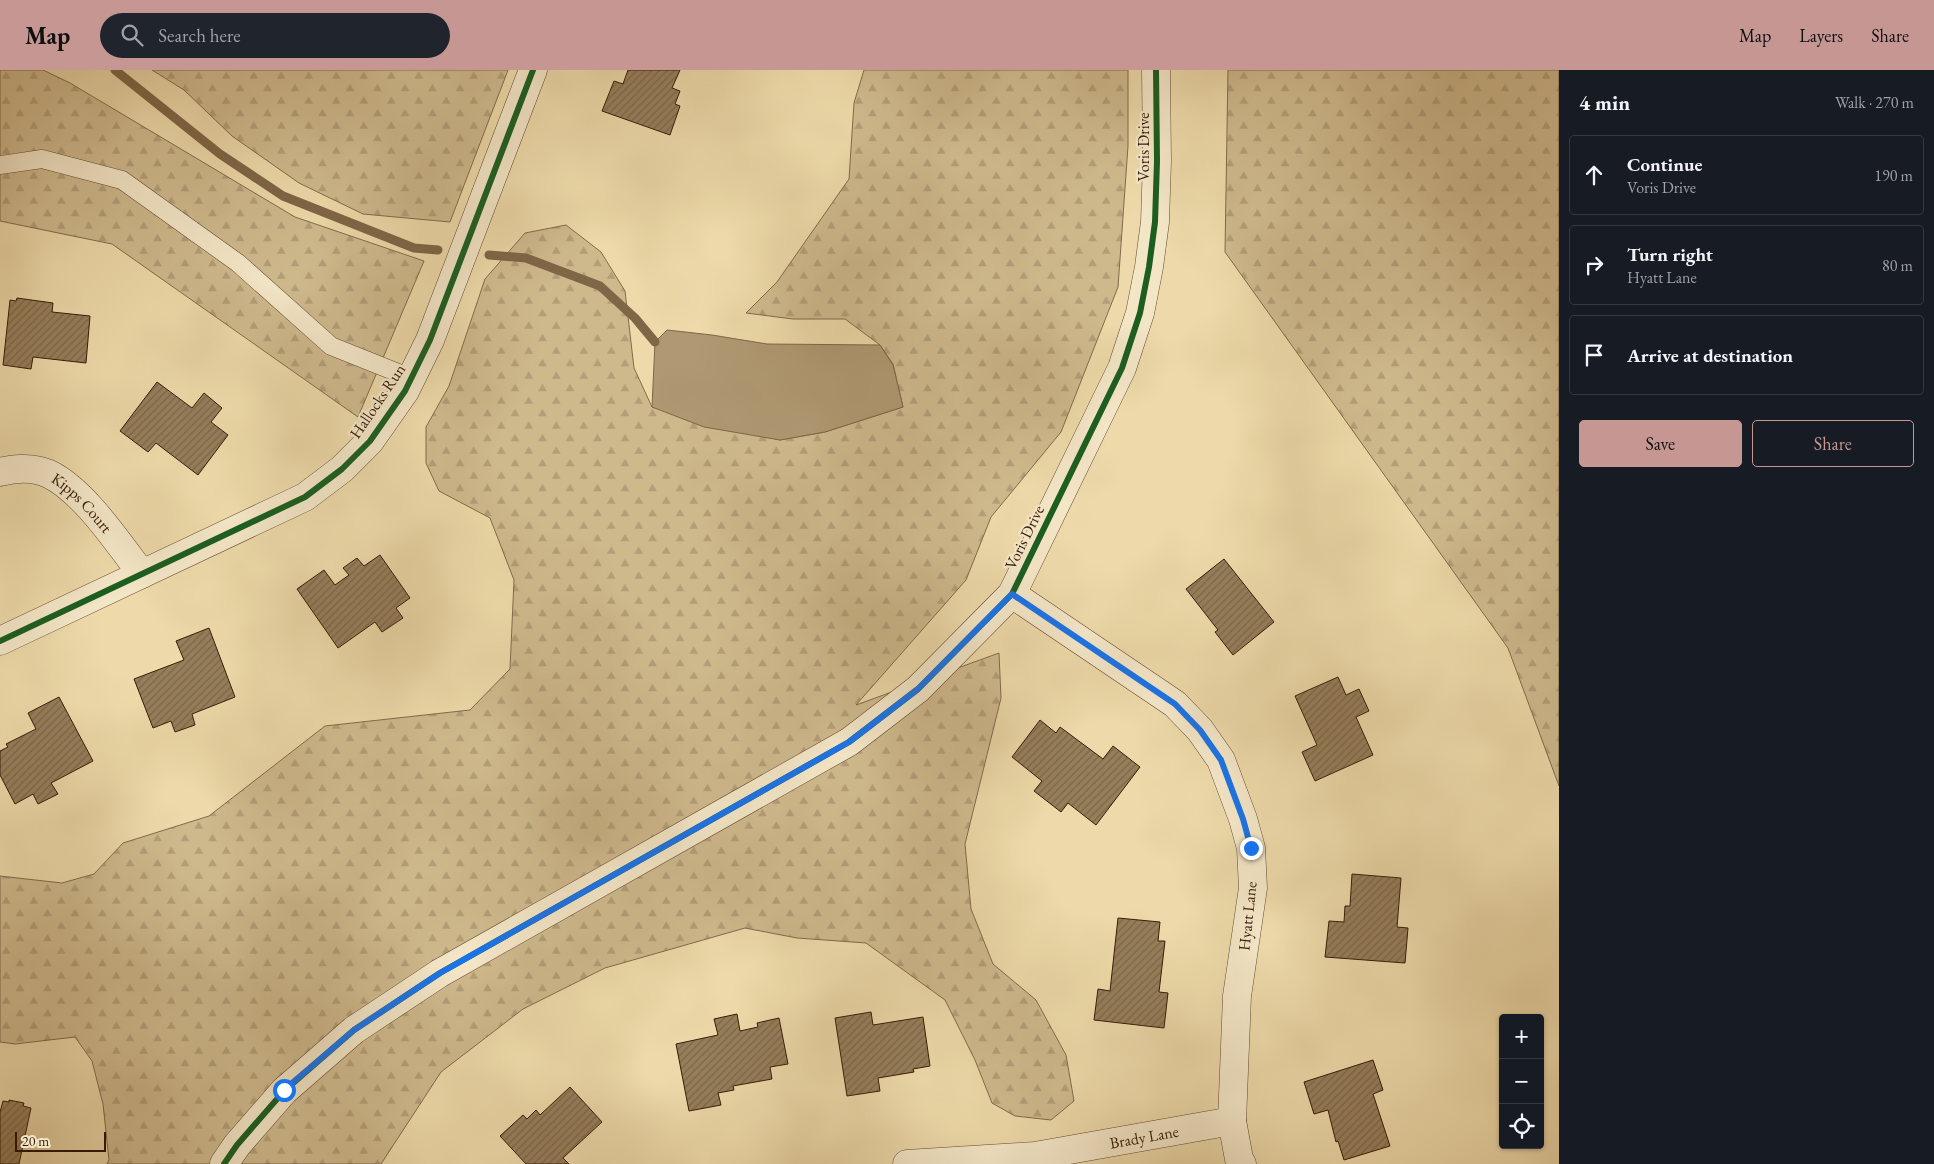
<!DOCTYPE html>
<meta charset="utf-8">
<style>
:root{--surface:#171b24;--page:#20242c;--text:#f1f3f6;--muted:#9ea1a6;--line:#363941;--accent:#c59692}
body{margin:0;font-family:"EB Garamond",serif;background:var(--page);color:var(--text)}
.controls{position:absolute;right:15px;bottom:15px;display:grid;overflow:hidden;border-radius:5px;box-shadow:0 1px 4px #0004}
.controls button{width:45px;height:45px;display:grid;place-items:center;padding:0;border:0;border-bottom:1px solid var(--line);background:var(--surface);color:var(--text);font:25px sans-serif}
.scale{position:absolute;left:15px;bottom:12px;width:91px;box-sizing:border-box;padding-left:5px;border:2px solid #381b06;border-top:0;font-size:14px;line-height:18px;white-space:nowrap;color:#381b06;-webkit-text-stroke:4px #f3e6c7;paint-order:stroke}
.stop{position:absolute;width:15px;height:15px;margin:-11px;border:4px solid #1a73e8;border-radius:50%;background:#fff}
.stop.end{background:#1a73e8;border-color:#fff;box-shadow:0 1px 5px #0008}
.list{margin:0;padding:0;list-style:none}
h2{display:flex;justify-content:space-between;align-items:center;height:65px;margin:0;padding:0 20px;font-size:21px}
h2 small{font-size:16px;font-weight:400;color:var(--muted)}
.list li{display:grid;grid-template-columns:32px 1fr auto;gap:15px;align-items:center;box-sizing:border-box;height:80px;margin:0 10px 10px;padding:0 10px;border:1px solid var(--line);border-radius:5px}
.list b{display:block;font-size:19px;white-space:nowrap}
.list p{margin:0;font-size:16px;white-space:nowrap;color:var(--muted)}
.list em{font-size:16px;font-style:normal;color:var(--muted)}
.actions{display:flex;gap:10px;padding:15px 20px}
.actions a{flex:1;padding:11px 0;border:1px solid var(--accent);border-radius:5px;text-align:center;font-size:18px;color:var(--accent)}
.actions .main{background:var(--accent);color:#111}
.icon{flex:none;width:28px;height:28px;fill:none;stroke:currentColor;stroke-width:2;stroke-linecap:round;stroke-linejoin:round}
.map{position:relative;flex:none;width:1559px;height:1094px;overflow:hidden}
header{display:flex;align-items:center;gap:30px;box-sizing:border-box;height:70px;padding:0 25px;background:var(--accent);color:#111}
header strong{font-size:24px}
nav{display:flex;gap:28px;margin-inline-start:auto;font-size:18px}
.search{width:350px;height:45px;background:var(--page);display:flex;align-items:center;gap:12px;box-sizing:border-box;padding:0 18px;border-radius:28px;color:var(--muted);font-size:19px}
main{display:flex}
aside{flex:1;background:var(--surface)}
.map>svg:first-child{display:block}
.forest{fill:url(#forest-firs);stroke:#836a4a}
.water{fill:#af9872;stroke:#7f6647}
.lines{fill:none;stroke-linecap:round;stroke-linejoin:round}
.stream{stroke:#7f6647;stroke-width:9}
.building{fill:url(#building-hatch);stroke:#381b06}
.lane-casing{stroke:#654a2f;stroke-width:19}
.street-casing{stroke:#654a2f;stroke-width:29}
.lane{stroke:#f3e6c7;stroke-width:18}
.street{stroke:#f3e6c7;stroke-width:28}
.cycleway-casing{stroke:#f3e6c7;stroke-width:9}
.cycleway{stroke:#1b5e20;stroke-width:6}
.route{stroke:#1a73e8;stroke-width:6}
.labels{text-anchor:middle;stroke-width:4.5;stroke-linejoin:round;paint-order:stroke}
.street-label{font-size:16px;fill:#381b06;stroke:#f3e6c7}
</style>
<header>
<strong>Map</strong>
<div class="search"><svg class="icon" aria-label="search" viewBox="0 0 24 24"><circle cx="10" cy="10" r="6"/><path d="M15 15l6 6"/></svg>Search here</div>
<nav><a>Map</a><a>Layers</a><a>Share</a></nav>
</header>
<main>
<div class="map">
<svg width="1559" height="1094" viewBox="0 0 1559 1094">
<defs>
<pattern id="forest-firs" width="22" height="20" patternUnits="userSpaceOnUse" patternTransform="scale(1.25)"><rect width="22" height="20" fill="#ceb98d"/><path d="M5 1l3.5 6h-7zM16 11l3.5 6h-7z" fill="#b29e78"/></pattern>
<pattern id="building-hatch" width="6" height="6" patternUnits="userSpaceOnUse" patternTransform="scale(1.25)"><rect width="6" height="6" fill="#967e5b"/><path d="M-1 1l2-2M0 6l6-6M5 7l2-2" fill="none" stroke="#7b6649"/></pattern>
</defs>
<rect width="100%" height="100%" fill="#edd9a9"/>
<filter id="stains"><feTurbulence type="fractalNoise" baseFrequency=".004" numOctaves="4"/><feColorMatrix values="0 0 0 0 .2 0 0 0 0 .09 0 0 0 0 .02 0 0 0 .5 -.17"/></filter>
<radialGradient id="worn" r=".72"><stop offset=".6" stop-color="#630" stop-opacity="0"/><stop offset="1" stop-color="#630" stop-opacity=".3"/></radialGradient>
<g class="forest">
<path d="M0,0H43L70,13L295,147L424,191L358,347L112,174L0,151Z"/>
<path d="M152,0H508L450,152L363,144L299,113L232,66L184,20Z"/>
<path d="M864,0H1128V76L1118,217L1061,362L991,447L966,510L856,635L999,583L1001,628L965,774L971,839L993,894L1036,930L1066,985L1074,1031L1051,1050L1015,1046L992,1033L975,990L945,930L866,873L797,868L745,858L605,898L523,939L441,1002L381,1094H107L109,1090L103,1034L92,991L75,967L15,974L0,972V806L62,813L94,804L123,773L209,746L325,656L470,640L510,599L514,510L490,448L439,421L426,393V357L449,316L485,209L525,163L566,155L601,182L625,221L634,298L652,337L780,370L825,362L903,337L893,294L880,275L845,249H793L746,243L777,212L849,109L854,33Z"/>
<path d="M1228,0H1559V716L1508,578L1225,182Z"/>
</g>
<path class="water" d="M667,260L712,265L767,274L880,275L893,295L903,337L825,362L780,370L704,357L652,337L655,272Z"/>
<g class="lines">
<g class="stream">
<path d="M115,0L220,84L283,126L414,178L438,180"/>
<path d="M489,185L526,188L600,216L635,248L655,272"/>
</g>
</g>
<g class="building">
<path d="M628,0H680L672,18L680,21L675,34L680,36L670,65L602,41L614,11L623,14Z"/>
<path d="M17,228L53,233L52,242L90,246L86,293L33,287L31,299L3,295L10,230L16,231Z"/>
<path d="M157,312L192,338L204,323L222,338L211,352L228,365L198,405L156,373L148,382L120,361Z"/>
<path d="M380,485L410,528L396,538L403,548L382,562L375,552L338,578L297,519L324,500L335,515L349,505L343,498L357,488L364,496Z"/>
<path d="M1224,489L1274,552L1233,585L1215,562L1218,560L1186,519Z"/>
<path d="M209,558L235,627L192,644L195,655L175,662L171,651L153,658L134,609L184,590L176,571Z"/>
<path d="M1338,607L1346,625L1359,619L1369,641L1356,647L1373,685L1315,711L1302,682L1317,675L1295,626Z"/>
<path d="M59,627L93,691L51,713L58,724L38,734L33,724L15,734L0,705V681L8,677L6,674L36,659L28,643Z"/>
<path d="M1040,650L1056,663L1060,657L1103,689L1113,676L1140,697L1096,755L1068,733L1061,742L1034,721L1042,711L1012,687Z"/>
<path d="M1352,804L1401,808L1397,857L1408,858L1405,893L1325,887L1329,851L1344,852L1345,836H1350Z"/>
<path d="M1118,848L1160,852L1158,871H1165L1159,922L1168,923L1164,958L1094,950L1098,919L1110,921Z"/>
<path d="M871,942L873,955L923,947L930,996L913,999L914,1002L878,1008L880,1021L847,1026L835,948Z"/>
<path d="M737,944L740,961L758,957L757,953L779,948L788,994L770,997L772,1009L733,1016L734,1020L718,1023L721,1035L689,1041L676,974L718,965L714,949Z"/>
<path d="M1373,990L1383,1020L1373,1024L1390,1076L1344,1090L1338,1071L1336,1072L1328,1040L1314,1044L1304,1012Z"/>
<path d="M570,1017L602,1052L563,1088L569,1094H526L500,1066L523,1045L527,1049L536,1040L540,1045Z"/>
<path d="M9,1030L24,1033L23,1036L31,1038L19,1094H0V1042L3,1031L9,1032Z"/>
</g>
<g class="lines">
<defs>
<path id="lane" d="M0,95L42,89L122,110L238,193L331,276L411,308"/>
<g id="street">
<path id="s1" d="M0,402C15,398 34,397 49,404C84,421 118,473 142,504"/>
<path d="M1012,524L1175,634L1200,660L1221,690L1243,749L1251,778L1253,818L1237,926L1232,1051L1239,1089L1242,1094"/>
<path d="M0,571L305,427L342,399L370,371L405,321L430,270L533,0"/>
<path d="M224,1094L237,1075L284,1021L354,960L440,903L849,672L918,619L1012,524L1122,298L1140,243L1149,197L1155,152L1157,91L1156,0"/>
<path id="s2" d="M907,1094L1035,1086L1232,1051"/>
</g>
</defs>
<use href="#lane" class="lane-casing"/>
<use href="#street" class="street-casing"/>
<use href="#lane" class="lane"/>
<use href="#street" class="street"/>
<defs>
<g id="cycleway">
<path d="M0,571L305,427L342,399L370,371L405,321L430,270L533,0"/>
<path d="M224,1094L237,1075L284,1021L354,960L440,903L849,672L918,619L1012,524L1122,298L1140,243L1149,197L1155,152L1157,91L1156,0"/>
</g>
</defs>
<use href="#cycleway" class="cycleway-casing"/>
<use href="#cycleway" class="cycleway"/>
</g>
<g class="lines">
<path class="route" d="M284,1020L354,960L440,903L849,672L918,619L1012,524L1175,634L1200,660L1221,690L1243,749L1251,778"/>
</g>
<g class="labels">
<g class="street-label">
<text transform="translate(1143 77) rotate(-90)" y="6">Voris Drive</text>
<text transform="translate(377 331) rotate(-56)" y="6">Hallocks Run</text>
<text dy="6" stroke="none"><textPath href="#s1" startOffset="94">Kipps Court</textPath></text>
<text transform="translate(1024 467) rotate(-64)" y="6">Voris Drive</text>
<text transform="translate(1247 846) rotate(-84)" y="6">Hyatt Lane</text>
<text dy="6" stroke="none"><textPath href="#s2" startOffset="239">Brady Lane</textPath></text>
</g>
</g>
<rect width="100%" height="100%" filter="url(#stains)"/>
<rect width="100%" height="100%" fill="url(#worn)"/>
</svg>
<div class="controls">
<button>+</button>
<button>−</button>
<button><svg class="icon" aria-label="locate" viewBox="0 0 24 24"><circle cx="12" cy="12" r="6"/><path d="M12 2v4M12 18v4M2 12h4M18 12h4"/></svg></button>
</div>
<div class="scale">20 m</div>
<div class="stop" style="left:284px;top:1020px"></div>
<div class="stop end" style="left:1251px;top:778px"></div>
</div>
<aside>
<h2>4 min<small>Walk · 270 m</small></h2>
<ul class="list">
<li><svg class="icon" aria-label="ahead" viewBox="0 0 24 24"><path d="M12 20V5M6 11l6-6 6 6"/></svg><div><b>Continue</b><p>Voris Drive</p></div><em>190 m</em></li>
<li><svg class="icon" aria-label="right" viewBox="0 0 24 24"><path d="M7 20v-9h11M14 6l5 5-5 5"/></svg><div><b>Turn right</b><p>Hyatt Lane</p></div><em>80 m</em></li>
<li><svg class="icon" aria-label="arrive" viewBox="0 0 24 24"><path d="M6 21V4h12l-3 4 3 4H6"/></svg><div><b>Arrive at destination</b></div></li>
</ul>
<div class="actions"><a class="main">Save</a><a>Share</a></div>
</aside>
</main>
